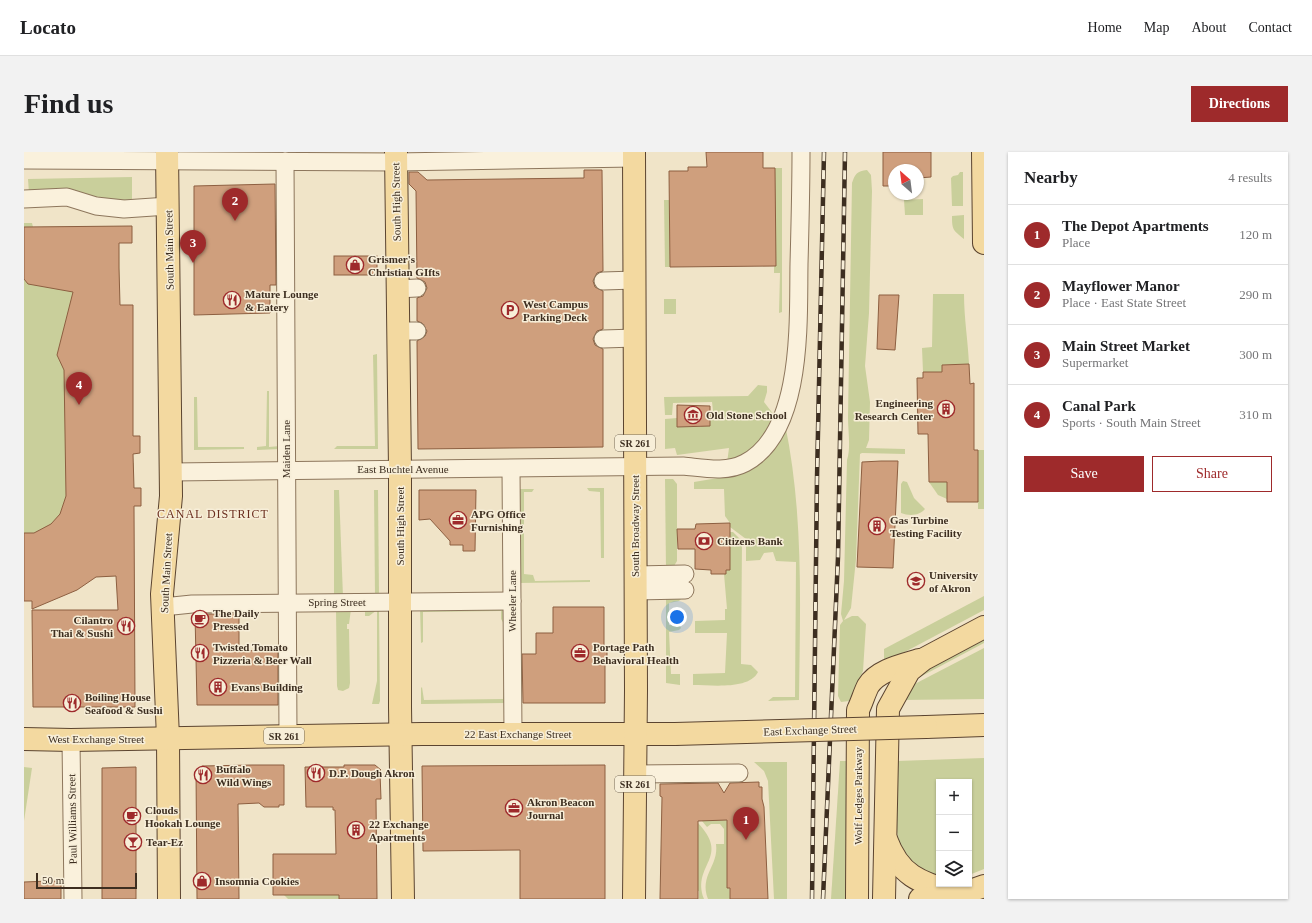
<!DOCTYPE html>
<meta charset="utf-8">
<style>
:root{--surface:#fff;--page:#f2f2f2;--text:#202124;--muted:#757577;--line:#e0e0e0;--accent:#9e2a2b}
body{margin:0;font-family:Georgia,serif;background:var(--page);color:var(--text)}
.controls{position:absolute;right:12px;bottom:12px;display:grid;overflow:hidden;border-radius:0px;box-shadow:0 1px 3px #0004}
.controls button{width:36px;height:36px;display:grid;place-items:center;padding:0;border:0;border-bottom:1px solid var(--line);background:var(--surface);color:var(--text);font:20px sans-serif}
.compass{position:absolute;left:864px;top:12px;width:36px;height:36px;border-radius:50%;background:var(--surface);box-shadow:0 1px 3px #0004;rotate:332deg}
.scale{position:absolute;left:12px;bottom:10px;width:101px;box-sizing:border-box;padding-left:4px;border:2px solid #3d2e20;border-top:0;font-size:11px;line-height:14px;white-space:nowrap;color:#3d2e20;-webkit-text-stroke:3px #f7eed8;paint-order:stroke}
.you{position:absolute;left:653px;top:465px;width:14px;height:14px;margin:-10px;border:3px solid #fff;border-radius:50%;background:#1a73e8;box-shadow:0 0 0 6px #1a73e833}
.badge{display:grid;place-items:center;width:26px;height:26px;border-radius:50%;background:var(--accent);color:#fff;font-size:13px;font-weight:700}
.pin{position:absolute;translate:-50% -33px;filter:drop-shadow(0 1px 2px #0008)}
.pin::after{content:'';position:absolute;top:21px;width:14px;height:12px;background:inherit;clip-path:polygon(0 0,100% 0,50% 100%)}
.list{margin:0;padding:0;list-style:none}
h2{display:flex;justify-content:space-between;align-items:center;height:52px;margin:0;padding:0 16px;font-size:17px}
h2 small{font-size:13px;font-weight:400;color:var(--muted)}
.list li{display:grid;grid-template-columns:26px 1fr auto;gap:12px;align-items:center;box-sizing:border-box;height:60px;padding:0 16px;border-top:1px solid var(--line)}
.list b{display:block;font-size:15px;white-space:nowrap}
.list p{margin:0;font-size:13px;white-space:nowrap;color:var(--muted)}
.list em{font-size:13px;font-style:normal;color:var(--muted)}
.actions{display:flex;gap:8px;padding:12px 16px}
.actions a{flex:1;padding:9px 0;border:1px solid var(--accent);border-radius:0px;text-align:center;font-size:14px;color:var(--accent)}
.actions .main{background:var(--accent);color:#fff}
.icon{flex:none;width:22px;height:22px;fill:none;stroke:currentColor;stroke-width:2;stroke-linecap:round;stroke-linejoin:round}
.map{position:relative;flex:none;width:960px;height:747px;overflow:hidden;border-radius:0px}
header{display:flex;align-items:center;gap:24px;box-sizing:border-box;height:56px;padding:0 20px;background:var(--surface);border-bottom:1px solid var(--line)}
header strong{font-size:19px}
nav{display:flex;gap:22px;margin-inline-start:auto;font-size:14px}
.intro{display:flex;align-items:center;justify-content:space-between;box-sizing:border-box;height:96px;padding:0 24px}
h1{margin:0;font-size:28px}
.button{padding:10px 18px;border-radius:0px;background:var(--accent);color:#fff;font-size:14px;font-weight:700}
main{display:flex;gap:24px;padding:0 24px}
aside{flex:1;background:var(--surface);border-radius:0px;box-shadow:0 1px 3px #0004}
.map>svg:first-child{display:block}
.green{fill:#c9cf9b}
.building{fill:#cf9f7d;stroke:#8d5f41}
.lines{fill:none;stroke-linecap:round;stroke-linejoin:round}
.minor-casing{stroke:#8d765c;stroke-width:19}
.major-casing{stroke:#5b4430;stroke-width:24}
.minor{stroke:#faf1dc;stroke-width:17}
.major{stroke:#f3d9a0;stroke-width:22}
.rail-casing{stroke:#3d2e20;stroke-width:4.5}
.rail{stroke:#f7eed8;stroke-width:3;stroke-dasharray:9;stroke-linecap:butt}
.major-bridge-casing{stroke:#5b4430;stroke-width:24;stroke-linecap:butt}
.major-bridge{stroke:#f3d9a0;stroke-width:22}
.labels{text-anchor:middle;stroke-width:3;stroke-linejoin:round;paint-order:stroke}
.shield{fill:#f7eed8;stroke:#756857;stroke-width:1}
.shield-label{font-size:10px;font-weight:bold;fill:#3d2e20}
.street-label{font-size:11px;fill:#3d2e20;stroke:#f7eed8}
.poi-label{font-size:11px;font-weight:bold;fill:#3d2e20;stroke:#f7eed8;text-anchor:start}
.neighbourhood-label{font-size:12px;letter-spacing:1px;fill:#6b2e1e;stroke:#f7eed8}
</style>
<header>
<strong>Locato</strong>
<nav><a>Home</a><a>Map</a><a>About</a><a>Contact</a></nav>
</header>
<div class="intro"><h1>Find us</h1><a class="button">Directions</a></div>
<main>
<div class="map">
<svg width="960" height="747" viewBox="0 0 960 747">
<rect width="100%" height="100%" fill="#f0e4c8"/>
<g class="green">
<path d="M751,16H758V160L755,161L756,121H750Z"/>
<path d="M843,18L847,23L848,39L845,161L841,214L846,250L845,288L842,296L881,297V302L838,301L836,302L832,407L827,456L820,468L828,464H834L842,472L839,519L825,549L817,550L814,544L816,473L819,469L817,462L820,429L823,308C827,296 824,279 824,265L828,31C831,22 833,19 843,18Z"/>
<path d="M936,20H939V54H928L927,26L929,24L934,23Z"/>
<path d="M108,25V51L5,41L4,27Z"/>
<path d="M899,47V63H881L880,48Z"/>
<path d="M640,48H645L646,115H641Z"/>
<path d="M940,63V87C929,78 928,78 928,64Z"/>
<path d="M0,71H8L9,75L108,74V91H95L96,153H109V284H116V301L107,302V311H110V328L106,336H117V354H110L92,424L72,425L12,449H0Z"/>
<path d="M909,142H940C940,166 944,189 945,212L918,213V220H899L898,196L908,195Z"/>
<rect x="640" y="147" width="12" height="15"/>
<path d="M353,202L354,297H310L313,294H351L349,203Z"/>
<path d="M734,233L743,234V240L740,250L750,263L751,273L725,303L703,311L705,296L653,303L651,296L641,297V267L653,266V275H677L686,260L689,259L688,250L649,251L648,263H641L640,245L724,244Z"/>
<path d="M243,239H245V295L256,294V297L233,298V295L242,294Z"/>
<path d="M170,245H173L174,295H220V297L170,298Z"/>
<path d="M761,272C780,363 776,456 775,548L744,549L749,545H771L772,410L752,409L749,400L740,401L736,408L722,409V387L706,375V371L701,364L700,337H670V330L706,324Z"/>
<rect x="954" y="298" width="6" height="59"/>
<path d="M641,327H649L653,332V409L650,414L642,419Z"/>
<path d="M879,329L883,330L890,346L901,357C895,364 885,364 877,361V332Z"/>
<path d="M905,330H923V347L914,343Z"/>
<path d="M563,336H580V406H577L576,340L565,339Z"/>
<path d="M494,337H510L508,340H500V422L509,423L511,429L566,428V430L494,431Z"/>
<path d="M310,338H315L319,445H310Z"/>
<path d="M350,338H354L355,444H351Z"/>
<path d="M706,380H709L718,389L717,512L727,513L734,520C725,538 688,533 669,533V522L701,521L703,481H671V469L701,468V457H703L700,422L702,418Z"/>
<path d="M642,443L654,444L657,447L655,449L645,451V473L656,474L657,476L655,478L645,480L647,522H656V533L642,531Z"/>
<path d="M960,444V458L860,511V497Z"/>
<path d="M482,454L480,472L477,467V459L399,460V490L397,491L396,455Z"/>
<path d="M312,457H327L325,472H323V477H325L326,531L325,536L319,539L314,538L313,534Z"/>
<path d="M355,457L356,549L355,552H348L353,529V458L345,464H341V458Z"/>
<path d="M960,485V491L881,533L887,526Z"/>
<path d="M960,496V547L877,548L883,536Z"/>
<path d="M398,535L400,548L479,547L480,535L482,551L397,552V536Z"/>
<path d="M960,606V717L945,723V630H915V725L893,717L876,695L873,680V609Z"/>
<path d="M816,609H825V747H807Z"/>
<path d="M730,610H763V747H750L744,629L740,619Z"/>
<path d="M0,615L8,616L0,669Z"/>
<path d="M703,664L706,747H684C675,723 695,714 692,692H700V677L696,672H687L683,675L678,669V666Z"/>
<path d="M673,670C708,706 667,712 680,747H675V739H670L674,732Z"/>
<path d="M260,743H315V747H264Z"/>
</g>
<g class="building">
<path d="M682,0H739V16H751L752,114L646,115L645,19H664V15H683Z"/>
<path d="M859,0H907V25L894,26V18H870V34H859Z"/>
<path d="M560,18H578L579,119L573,121L569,129L571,135L579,139V177L573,179L569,187L571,193L579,197V295L394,297L393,189L401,184L403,179L398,171L393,169V146L399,144L403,136L401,130L393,126L392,39L385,32V20H394L403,28L560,26Z"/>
<path d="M251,32L252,133H246V161L170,163V34Z"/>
<path d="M108,74V91H95V116L96,153H109V284H116V301L109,302L110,336H117V354H110L111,555H9L8,458H94L92,424L72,425L53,438L8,457V449H0V381H10L27,372L36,362L42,344L40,218L33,203L49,140L4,132L0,127V75Z"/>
<rect x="310" y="104" width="43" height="19"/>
<path d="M855,143H875L871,198L853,197Z"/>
<path d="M945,212L946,232L950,231V298H954V350H923V330H905L904,282H894L893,226H899V220H918V213Z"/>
<path d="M653,253L686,254V274L653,275Z"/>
<path d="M857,309H874L869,416L833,415L838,310Z"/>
<path d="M395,338H452L451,399H439V393H426V389L406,367L395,368Z"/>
<path d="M706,371V418H702V422H687V418L671,417V397H654L653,377H671L672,372Z"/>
<path d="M529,455H580V496H583V510H581V551H499L498,502H512V481H529Z"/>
<path d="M171,462H215V499L254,498V553H173Z"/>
<path d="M228,613H260V653H255V655H240L235,651L214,652L215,747H173L172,618L178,614Z"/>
<path d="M320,613H351L357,618L355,620L356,621L357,647H352L353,747H315V743H249V702H312L311,658H309V655H282L281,615H320Z"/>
<path d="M581,613V747H496V698L399,699L398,614Z"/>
<path d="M112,615V747H78V616Z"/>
<path d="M735,630V635H738V647L740,655L744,747H706V736H703V668L674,669V747H636L638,645L636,644V632L694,631L700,641L706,631Z"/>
<path d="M25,729H37V747H0V730Z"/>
</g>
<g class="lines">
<defs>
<g id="minor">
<path d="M0,8L372,10L610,6"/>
<path d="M261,9L264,584"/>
<path d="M0,47L43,45L72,54L100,57L144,54"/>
<path d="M579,129L611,128"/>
<path d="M373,137L393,136"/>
<path d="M374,179H393"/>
<path d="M579,187L611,186"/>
<path d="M487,317L489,582"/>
<path d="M148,320L659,314C680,316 702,321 721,311C780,280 774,168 775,112C776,75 777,37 777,0"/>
<path d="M611,423L661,422"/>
<path d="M611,439L661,438"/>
<path d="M139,455L168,452L488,449"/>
<path d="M47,588L49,747"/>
<path d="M611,622L715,621"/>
</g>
<g id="major">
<path d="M143,0L147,344L138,442L144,586L145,747"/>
<path d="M372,0L376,317V555L379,747"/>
<path d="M959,0L960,91"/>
<path d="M902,575L960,573"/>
<path d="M0,587L47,588L398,582H651"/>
<path d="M862,687C877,728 900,731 937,742"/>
<path d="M610,747L612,538L610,0"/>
<path d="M833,747L834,558C838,550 840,542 844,534C854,518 879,513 895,508"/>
<path d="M860,747L864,557L885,519L900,507L960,475"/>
<path d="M896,747L926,746L960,734"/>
</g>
</defs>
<use href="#minor" class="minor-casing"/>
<use href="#major" class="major-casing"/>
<use href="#minor" class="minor"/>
<use href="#major" class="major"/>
<defs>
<g id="rail">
<path d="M788,747L793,326L800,0"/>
<path d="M799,747L814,405L821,0"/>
</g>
</defs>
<use href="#rail" class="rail-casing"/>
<use href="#rail" class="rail"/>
<defs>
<path id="major-bridge" d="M651,582L902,575"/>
</defs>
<use href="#major-bridge" class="major-bridge-casing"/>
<use href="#major-bridge" class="major-bridge"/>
</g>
<defs>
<symbol id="shop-ring" viewBox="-11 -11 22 22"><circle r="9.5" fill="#f7eed8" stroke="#9e2a2b" stroke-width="1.5"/><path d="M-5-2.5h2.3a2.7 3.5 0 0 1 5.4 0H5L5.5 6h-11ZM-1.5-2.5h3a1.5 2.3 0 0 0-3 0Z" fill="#9e2a2b"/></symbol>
<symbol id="restaurant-ring" viewBox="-11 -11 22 22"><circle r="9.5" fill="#f7eed8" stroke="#9e2a2b" stroke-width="1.5"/><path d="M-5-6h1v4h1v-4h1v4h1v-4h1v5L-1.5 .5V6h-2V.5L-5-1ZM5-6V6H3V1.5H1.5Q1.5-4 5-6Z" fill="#9e2a2b"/></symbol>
<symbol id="parking-ring" viewBox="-11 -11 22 22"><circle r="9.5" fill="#f7eed8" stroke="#9e2a2b" stroke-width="1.5"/><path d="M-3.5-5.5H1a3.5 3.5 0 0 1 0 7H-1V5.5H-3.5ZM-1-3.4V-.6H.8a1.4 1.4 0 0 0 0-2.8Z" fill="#9e2a2b"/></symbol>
<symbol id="building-ring" viewBox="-11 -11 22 22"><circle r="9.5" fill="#f7eed8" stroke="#9e2a2b" stroke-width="1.5"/><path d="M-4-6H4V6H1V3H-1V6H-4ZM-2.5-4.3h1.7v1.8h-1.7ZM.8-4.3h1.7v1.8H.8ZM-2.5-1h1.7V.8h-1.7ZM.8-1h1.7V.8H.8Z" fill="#9e2a2b"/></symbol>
<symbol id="museum-ring" viewBox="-11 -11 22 22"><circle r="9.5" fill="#f7eed8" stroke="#9e2a2b" stroke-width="1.5"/><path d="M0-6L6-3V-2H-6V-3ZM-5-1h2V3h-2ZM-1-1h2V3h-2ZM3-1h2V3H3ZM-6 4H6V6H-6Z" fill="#9e2a2b"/></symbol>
<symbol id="office-ring" viewBox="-11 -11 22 22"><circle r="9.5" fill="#f7eed8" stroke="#9e2a2b" stroke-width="1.5"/><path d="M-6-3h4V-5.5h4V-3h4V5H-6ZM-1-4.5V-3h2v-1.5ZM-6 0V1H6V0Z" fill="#9e2a2b"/></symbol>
<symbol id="bank-ring" viewBox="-11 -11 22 22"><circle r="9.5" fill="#f7eed8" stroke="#9e2a2b" stroke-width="1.5"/><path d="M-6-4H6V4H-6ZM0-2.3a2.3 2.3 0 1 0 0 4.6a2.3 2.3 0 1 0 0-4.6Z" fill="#9e2a2b"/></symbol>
<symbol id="university-ring" viewBox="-11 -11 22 22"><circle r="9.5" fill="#f7eed8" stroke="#9e2a2b" stroke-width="1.5"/><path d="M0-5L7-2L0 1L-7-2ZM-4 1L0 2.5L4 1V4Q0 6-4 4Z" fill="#9e2a2b"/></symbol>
<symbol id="cafe-ring" viewBox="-11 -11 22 22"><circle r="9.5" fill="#f7eed8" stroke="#9e2a2b" stroke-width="1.5"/><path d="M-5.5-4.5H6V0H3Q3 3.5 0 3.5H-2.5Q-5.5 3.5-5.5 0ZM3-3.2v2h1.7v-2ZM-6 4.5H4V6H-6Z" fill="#9e2a2b"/></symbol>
<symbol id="bar-ring" viewBox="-11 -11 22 22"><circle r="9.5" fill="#f7eed8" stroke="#9e2a2b" stroke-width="1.5"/><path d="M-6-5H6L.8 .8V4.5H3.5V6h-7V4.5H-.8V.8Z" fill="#9e2a2b"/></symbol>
</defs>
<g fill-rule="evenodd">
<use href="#shop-ring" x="321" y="103" width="20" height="20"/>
<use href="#restaurant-ring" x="198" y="138" width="20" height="20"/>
<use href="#parking-ring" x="476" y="148" width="20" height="20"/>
<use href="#building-ring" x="912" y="247" width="20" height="20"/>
<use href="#museum-ring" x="659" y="253" width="20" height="20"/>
<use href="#office-ring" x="424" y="358" width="20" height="20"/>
<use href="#building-ring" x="843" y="364" width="20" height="20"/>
<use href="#bank-ring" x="670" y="379" width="20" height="20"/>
<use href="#university-ring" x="882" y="419" width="20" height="20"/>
<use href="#cafe-ring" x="166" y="457" width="20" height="20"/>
<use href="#restaurant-ring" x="92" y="464" width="20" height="20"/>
<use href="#restaurant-ring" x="166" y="491" width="20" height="20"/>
<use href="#office-ring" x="546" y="491" width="20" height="20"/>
<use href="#building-ring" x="184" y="525" width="20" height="20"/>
<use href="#restaurant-ring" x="38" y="541" width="20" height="20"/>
<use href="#restaurant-ring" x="282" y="611" width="20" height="20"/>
<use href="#restaurant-ring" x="169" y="613" width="20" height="20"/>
<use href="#office-ring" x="480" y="646" width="20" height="20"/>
<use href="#cafe-ring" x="98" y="654" width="20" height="20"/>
<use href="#building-ring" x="322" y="668" width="20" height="20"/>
<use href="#bar-ring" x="99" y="680" width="20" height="20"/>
<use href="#shop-ring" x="168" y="719" width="20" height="20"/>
</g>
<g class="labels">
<g class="shield">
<rect x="591" y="283" width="40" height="16" rx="3"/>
<rect x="240" y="576" width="40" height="16" rx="3"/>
<rect x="591" y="624" width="40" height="16" rx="3"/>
</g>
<g class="shield-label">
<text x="611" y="295">SR 261</text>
<text x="260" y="588">SR 261</text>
<text x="611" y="636">SR 261</text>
</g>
<g class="street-label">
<text transform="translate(372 50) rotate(-91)" y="4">South High Street</text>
<text transform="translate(145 98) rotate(-91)" y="4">South Main Street</text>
<text transform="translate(262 297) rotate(-90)" y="4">Maiden Lane</text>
<text x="379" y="321">East Buchtel Avenue</text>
<text transform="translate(376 374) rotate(-90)" y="4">South High Street</text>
<text transform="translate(611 374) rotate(-90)" y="4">South Broadway Street</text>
<text transform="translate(142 421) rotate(-87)" y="4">South Main Street</text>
<text transform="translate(488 449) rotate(-90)" y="4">Wheeler Lane</text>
<text x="313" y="454">Spring Street</text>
<text transform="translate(786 578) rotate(-2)" y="4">East Exchange Street</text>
<text x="494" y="586">22 East Exchange Street</text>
<text x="72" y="591">West Exchange Street</text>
<text transform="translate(834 644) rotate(-90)" y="4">Wolf Ledges Parkway</text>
<text transform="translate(48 667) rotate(-91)" y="4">Paul Williams Street</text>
</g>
<g class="poi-label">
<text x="344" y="111">Grismer's<tspan x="344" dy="13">Christian GIfts</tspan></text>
<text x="221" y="146">Mature Lounge<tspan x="221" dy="13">&amp; Eatery</tspan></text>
<text x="499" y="156">West Campus<tspan x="499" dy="13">Parking Deck</tspan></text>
<text x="909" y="255" text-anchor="end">Engineering<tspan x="909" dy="13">Research Center</tspan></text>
<text x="682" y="267">Old Stone School</text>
<text x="447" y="366">APG Office<tspan x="447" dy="13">Furnishing</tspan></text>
<text x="866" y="372">Gas Turbine<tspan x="866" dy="13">Testing Facility</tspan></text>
<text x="693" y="393">Citizens Bank</text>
<text x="905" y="427">University<tspan x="905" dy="13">of Akron</tspan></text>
<text x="189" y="465">The Daily<tspan x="189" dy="13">Pressed</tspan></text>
<text x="89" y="472" text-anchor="end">Cilantro<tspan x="89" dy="13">Thai &amp; Sushi</tspan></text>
<text x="189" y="499">Twisted Tomato<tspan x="189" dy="13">Pizzeria &amp; Beer Wall</tspan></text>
<text x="569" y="499">Portage Path<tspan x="569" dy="13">Behavioral Health</tspan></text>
<text x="207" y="539">Evans Building</text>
<text x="61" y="549">Boiling House<tspan x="61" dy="13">Seafood &amp; Sushi</tspan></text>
<text x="192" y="621">Buffalo<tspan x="192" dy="13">Wild Wings</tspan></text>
<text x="305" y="625">D.P. Dough Akron</text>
<text x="503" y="654">Akron Beacon<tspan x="503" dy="13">Journal</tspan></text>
<text x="121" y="662">Clouds<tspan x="121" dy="13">Hookah Lounge</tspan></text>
<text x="345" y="676">22 Exchange<tspan x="345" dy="13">Apartments</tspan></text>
<text x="122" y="694">Tear-Ez</text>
<text x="191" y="733">Insomnia Cookies</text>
</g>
<g class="neighbourhood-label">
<text x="189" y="366">CANAL DISTRICT</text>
</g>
</g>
</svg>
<div class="controls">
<button>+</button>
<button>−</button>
<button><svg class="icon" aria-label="layers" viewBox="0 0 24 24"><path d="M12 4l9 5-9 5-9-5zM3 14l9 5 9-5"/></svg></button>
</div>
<svg class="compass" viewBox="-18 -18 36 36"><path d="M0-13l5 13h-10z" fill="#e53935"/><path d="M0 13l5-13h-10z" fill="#757577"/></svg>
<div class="scale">50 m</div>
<div class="you"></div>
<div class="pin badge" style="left:722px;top:688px">1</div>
<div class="pin badge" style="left:211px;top:69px">2</div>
<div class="pin badge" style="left:169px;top:111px">3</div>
<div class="pin badge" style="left:55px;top:253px">4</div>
</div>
<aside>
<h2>Nearby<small>4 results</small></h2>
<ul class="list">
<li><span class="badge">1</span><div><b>The Depot Apartments</b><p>Place</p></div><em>120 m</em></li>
<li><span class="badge">2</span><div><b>Mayflower Manor</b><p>Place · East State Street</p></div><em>290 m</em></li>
<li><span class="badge">3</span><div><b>Main Street Market</b><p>Supermarket</p></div><em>300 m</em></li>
<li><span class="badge">4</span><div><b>Canal Park</b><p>Sports · South Main Street</p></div><em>310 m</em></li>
</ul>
<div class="actions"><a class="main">Save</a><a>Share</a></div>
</aside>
</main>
